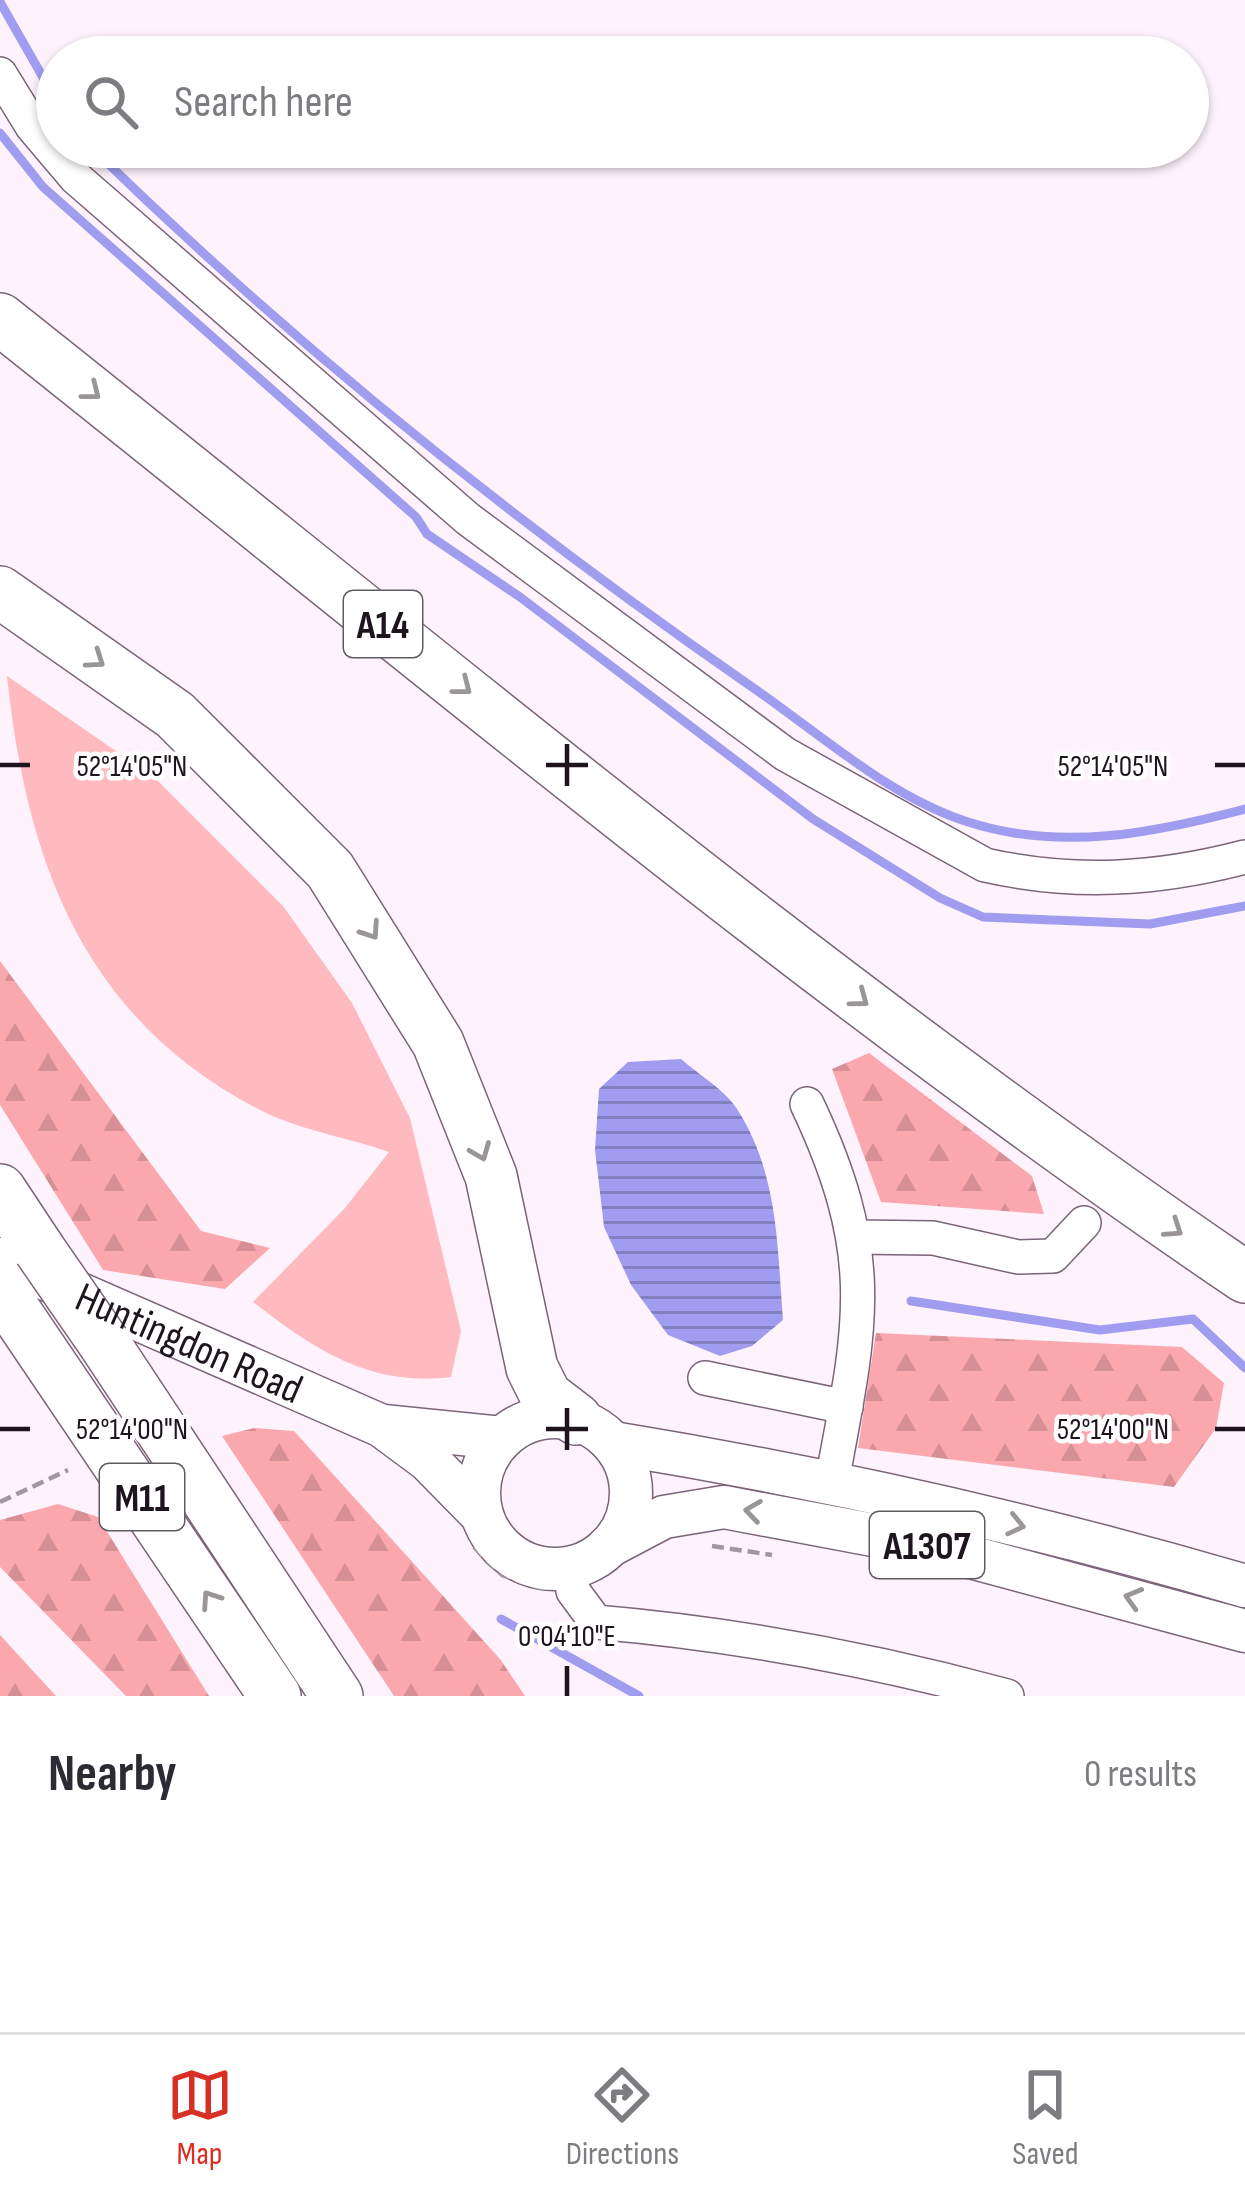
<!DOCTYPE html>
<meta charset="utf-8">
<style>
:root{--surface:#fff;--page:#f2f2f3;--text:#2b2b33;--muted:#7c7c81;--line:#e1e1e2;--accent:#d93025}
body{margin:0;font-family:"Sofia Sans Condensed",sans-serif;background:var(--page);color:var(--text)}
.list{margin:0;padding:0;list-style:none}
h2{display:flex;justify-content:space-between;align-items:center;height:156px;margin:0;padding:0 48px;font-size:51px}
h2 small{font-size:39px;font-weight:400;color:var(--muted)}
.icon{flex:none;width:66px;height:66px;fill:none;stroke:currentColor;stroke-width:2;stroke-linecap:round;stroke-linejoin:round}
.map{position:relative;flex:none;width:1245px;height:1696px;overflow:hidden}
.search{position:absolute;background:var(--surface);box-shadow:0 3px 9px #0004;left:36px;right:36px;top:36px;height:132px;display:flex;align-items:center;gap:30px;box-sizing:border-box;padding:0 42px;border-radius:66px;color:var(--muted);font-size:45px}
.sheet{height:336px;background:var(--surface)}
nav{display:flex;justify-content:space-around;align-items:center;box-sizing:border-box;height:168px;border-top:3px solid var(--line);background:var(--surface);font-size:33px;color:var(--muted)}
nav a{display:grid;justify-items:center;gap:6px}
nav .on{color:var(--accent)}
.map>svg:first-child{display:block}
.green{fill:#febabf}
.forest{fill:url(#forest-firs)}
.water{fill:url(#water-rules)}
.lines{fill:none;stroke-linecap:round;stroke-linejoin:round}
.stream{stroke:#a09df1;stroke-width:9}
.minor-casing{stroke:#7b6479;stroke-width:36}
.major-casing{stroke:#7b6479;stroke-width:45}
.highway-casing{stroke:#7b6479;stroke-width:54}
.path{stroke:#a197a0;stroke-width:4.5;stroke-dasharray:12 6;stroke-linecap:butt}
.minor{stroke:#fff;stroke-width:33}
.major{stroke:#fff;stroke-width:42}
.highway{stroke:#fff;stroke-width:51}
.highway-bridge-casing{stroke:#7b6479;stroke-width:54;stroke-linecap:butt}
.highway-bridge{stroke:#fff;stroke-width:51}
.oneway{stroke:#999599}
.ticks{fill:none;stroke:#1d141d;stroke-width:4.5}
.labels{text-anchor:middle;stroke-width:9;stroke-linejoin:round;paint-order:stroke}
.shield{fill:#fff;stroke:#615a61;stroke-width:3}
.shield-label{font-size:39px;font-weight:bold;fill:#1d141d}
.street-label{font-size:42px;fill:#1d141d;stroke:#fff}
.ticks-label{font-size:30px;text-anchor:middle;fill:#1d141d;stroke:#fff;stroke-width:9;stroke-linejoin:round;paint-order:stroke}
</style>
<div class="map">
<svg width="1245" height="1696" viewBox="0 0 1245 1696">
<defs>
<pattern id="forest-firs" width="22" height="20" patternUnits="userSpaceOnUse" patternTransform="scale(3)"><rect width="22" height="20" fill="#faa8ae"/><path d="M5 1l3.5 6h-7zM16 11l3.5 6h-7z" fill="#d69095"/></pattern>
<pattern id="water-rules" width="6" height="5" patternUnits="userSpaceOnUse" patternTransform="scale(3)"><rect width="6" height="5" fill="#a09df1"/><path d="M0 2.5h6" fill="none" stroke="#827fc3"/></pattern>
</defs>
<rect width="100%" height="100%" fill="#fef3fc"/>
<path class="green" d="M7,676L155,778L283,906L352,1003L410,1118L461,1331L451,1377C370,1387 315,1350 253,1302L345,1208L389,1152C350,1138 304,1131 266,1113C85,1023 27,865 7,676Z"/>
<g class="forest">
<path d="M0,961L201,1231L270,1248L225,1289L103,1270L0,1105Z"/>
<path d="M869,1053L1032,1176L1044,1214L881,1202L832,1069Z"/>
<path d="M876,1333L1182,1347L1224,1383L1216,1428L1174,1487L858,1448Z"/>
<path d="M254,1428L294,1431L500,1659L525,1696H394L222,1436Z"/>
<path d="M58,1504L98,1517L209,1696H126L0,1567V1520Z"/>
<path d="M0,1635L56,1696H0Z"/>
</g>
<path class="water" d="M681,1059C698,1074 725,1090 737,1109C779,1174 777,1247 783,1320L752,1346L720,1356L668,1335L631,1285L604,1227L595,1150L599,1089L628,1062Z"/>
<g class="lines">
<g class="stream">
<path d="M0,2L57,102"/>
<path d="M0,133L43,187L416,517L427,534L520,597L813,819L940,898L983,917L1150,924L1245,906"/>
<path d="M91,147C295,347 517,524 752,687C819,733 889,797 968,822C1061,852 1154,833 1245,809"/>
<path d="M911,1301L1100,1330L1193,1319L1245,1368"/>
<path d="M501,1619L639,1696"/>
</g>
<defs>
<g id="minor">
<path d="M0,74L32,126L76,178L468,519L785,754L985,865C1074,885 1157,880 1245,857"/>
<path d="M807,1104C880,1258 861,1326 831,1486"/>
<path d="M854,1237L933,1238L1018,1257L1053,1256L1084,1223"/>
<path d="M705,1378L846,1407"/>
<path d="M570,1568L573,1591L596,1622C735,1634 871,1659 1007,1696"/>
</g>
<g id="major">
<path id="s1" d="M0,1259L382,1426L428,1460L482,1515"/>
<circle cx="555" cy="1493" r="76"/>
<path d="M383,1426L502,1438"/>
<path d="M613,1443C826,1478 1038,1525 1245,1586"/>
<path d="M609,1546L664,1517L724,1507L926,1545L1245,1631"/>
</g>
<g id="highway">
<path d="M0,319C410,644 812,983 1245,1277"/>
<path d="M0,592L175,715L330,870L438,1043L491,1176L532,1368L546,1396L576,1419"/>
<path d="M0,1190L39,1249"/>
<path d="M0,1289L275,1696"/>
<path d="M104,1343L337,1696"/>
</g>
</defs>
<use href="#minor" class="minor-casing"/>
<use href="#major" class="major-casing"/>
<use href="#highway" class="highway-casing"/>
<g class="path">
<path d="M0,1502L68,1470"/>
<path d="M712,1546L772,1555"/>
<path d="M474,1547L502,1575L544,1589"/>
</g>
<use href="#minor" class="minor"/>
<use href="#major" class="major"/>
<use href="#highway" class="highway"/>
<defs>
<path id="highway-bridge" d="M39,1249L104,1343"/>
</defs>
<use href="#highway-bridge" class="highway-bridge-casing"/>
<use href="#highway-bridge" class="highway-bridge"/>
</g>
<defs><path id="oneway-chevron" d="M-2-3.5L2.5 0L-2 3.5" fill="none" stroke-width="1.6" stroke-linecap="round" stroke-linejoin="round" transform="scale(3)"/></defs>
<g class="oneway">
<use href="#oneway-chevron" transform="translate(92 392) rotate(38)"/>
<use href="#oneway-chevron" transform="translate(96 660) rotate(35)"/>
<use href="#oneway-chevron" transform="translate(463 687) rotate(38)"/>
<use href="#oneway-chevron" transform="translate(371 931) rotate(56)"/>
<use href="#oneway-chevron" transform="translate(860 999) rotate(37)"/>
<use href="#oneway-chevron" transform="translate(481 1152) rotate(68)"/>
<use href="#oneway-chevron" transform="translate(1174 1229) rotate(34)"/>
<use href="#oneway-chevron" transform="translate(753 1511) rotate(-172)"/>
<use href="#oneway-chevron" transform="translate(1016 1525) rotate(13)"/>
<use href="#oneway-chevron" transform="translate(1133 1598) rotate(-164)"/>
<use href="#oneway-chevron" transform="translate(210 1599) rotate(-124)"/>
</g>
<path class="ticks" d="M567,744V786M0,765H30M546,765H588M1215,765H1245M567,1408V1450M0,1429H30M546,1429H588M1215,1429H1245M567,1666V1696"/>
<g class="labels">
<g class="shield">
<rect x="344" y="591" width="78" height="66" rx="9"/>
<rect x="100" y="1464" width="84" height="66" rx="9"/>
<rect x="870" y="1512" width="114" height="66" rx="9"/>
</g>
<g class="shield-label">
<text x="383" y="638">A14</text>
<text x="142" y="1511">M11</text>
<text x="927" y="1559">A1307</text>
</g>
<g class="street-label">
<text dy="15" stroke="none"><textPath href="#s1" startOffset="207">Huntingdon Road</textPath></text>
</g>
</g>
<g class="ticks-label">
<text x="132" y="776">52°14'05"N</text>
<text x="1113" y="776">52°14'05"N</text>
<text x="132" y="1439">52°14'00"N</text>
<text x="1113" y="1439">52°14'00"N</text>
<text x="567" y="1646">0°04'10"E</text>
</g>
</svg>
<div class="search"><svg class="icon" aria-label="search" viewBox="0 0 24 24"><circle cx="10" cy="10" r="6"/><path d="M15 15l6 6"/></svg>Search here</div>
</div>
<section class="sheet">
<h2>Nearby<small>0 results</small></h2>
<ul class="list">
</ul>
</section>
<nav>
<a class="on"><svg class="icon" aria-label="map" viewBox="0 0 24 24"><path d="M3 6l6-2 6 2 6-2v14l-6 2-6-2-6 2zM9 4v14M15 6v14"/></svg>Map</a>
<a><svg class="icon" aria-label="directions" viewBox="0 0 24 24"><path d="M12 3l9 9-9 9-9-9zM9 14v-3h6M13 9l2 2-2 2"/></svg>Directions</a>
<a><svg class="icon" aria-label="saved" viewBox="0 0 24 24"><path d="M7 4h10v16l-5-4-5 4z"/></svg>Saved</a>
</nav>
